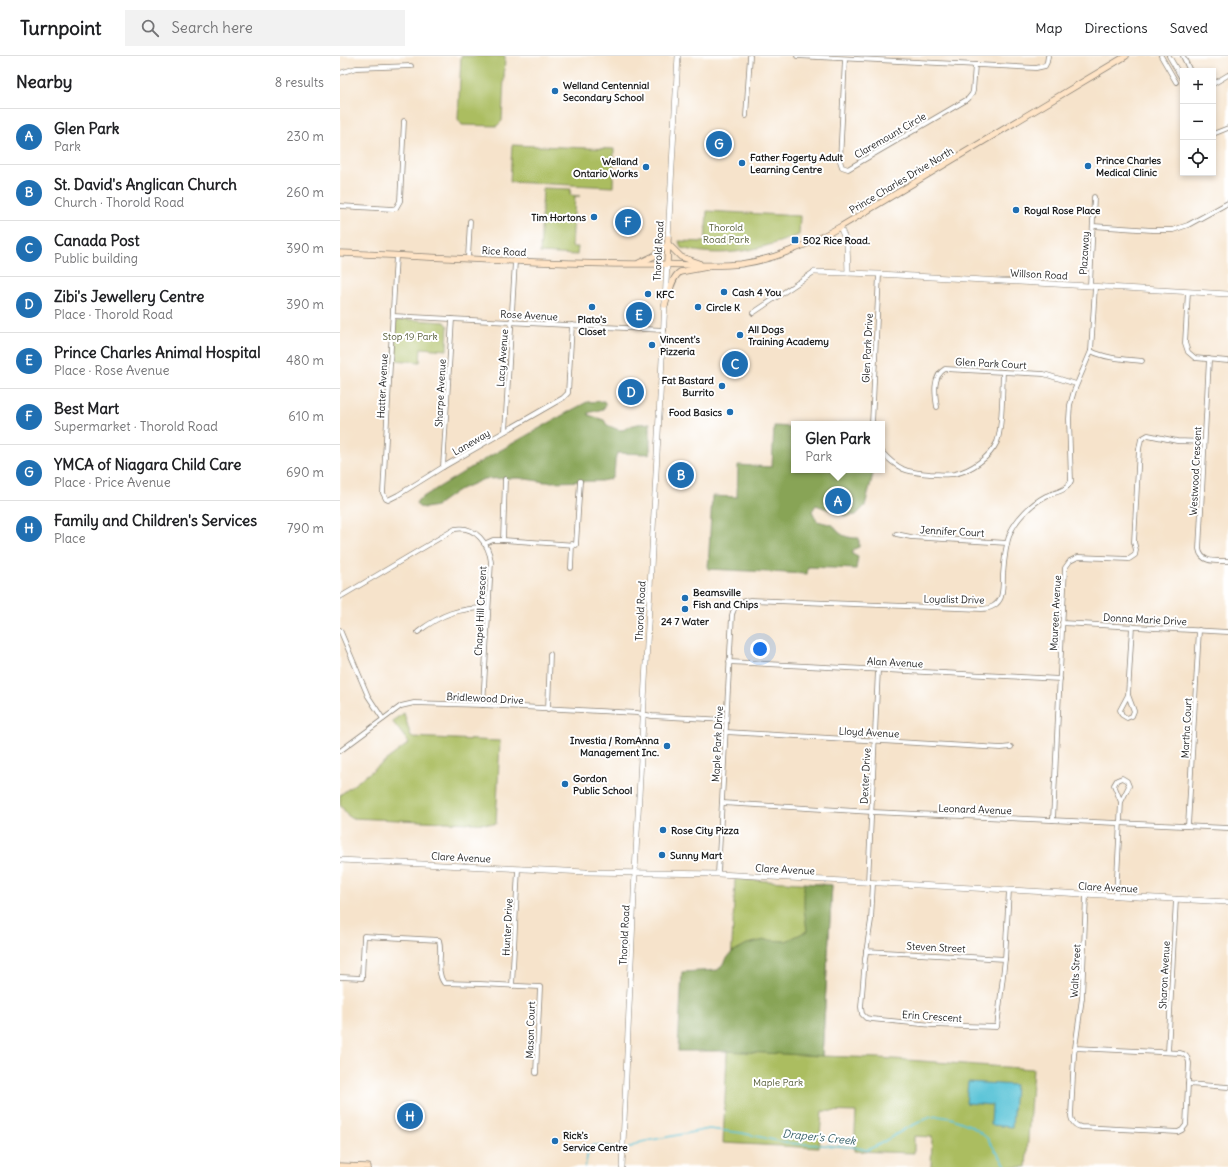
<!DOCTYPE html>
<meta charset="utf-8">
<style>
:root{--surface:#fff;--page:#f2f2f2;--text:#202124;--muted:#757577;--line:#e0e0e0;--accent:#1f6fb2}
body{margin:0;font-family:Delius,sans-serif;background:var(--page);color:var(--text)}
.controls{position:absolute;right:12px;top:12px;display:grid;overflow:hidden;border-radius:0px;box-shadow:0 2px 6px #0003}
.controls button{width:36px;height:36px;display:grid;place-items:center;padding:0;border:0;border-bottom:1px solid var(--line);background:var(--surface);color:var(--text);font:20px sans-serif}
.you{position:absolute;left:420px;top:593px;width:14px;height:14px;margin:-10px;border:3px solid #fff;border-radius:50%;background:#1a73e8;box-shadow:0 0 0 6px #1a73e833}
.badge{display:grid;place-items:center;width:26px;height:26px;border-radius:50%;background:var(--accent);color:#fff;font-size:13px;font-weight:700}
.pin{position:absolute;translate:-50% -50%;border:2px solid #fff;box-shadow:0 1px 4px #0006}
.popup{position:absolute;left:451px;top:365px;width:94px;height:52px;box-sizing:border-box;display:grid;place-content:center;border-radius:0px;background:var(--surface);filter:drop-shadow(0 1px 3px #0005);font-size:13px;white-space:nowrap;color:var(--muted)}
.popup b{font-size:15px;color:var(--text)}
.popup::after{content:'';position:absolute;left:50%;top:100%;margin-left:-8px;border:8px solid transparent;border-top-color:var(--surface)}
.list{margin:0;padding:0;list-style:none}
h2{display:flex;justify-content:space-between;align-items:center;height:52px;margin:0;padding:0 16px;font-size:17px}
h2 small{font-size:13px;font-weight:400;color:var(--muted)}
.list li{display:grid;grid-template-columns:26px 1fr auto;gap:12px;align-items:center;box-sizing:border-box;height:56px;padding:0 16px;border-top:1px solid var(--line)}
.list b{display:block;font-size:15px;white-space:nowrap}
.list p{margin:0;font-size:13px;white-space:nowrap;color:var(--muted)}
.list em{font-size:13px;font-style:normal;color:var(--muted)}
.icon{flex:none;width:22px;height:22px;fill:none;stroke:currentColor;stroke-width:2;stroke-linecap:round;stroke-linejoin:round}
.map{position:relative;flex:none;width:888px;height:1111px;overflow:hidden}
header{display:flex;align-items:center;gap:24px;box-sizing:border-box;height:56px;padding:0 20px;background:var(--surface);border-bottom:1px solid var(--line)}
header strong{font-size:19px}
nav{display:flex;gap:22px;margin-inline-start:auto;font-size:14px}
.search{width:280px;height:36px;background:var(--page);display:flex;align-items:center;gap:10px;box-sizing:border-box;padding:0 14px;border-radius:0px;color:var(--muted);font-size:15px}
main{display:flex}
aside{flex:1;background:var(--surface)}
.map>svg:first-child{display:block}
.green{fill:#abbd60;stroke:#646c3e}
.forest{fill:#88a456;stroke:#526039}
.water{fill:#5bc4d8;stroke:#3c707a}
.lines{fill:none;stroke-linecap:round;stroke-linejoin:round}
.stream{stroke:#5bc4d8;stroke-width:1.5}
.minor-casing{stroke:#898074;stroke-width:5.5}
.tertiary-casing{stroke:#898074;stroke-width:6}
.secondary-casing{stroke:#898074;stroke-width:7}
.minor{stroke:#fff;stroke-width:4}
.tertiary{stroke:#fff;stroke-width:5}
.secondary{stroke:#ffe4c6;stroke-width:5.5}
.poi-dot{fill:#1f6fb2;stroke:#fff;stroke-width:1.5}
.labels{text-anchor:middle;stroke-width:4;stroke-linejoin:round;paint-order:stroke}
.poi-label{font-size:10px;font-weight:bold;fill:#1c1c1c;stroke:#fff;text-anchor:start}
.street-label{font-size:10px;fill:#1c1c1c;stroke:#fff}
.park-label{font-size:10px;fill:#555c37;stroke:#fff}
.water-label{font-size:11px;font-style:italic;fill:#355f67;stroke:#fff}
</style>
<header>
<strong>Turnpoint</strong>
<div class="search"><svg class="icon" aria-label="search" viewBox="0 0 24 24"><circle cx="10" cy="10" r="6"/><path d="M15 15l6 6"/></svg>Search here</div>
<nav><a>Map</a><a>Directions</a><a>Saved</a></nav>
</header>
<main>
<aside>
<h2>Nearby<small>8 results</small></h2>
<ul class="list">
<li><span class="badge">A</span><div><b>Glen Park</b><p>Park</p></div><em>230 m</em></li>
<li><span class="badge">B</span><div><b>St. David's Anglican Church</b><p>Church · Thorold Road</p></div><em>260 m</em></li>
<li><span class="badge">C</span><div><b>Canada Post</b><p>Public building</p></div><em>390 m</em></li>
<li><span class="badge">D</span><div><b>Zibi's Jewellery Centre</b><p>Place · Thorold Road</p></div><em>390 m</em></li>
<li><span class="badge">E</span><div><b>Prince Charles Animal Hospital</b><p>Place · Rose Avenue</p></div><em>480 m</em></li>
<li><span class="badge">F</span><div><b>Best Mart</b><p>Supermarket · Thorold Road</p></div><em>610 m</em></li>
<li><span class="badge">G</span><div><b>YMCA of Niagara Child Care</b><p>Place · Price Avenue</p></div><em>690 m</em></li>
<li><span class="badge">H</span><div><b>Family and Children's Services</b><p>Place</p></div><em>790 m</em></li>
</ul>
</aside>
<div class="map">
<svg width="888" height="1111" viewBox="0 0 888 1111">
<rect width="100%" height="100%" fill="#fff"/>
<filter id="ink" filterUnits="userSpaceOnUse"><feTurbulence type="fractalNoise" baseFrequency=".025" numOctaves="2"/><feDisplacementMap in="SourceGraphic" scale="8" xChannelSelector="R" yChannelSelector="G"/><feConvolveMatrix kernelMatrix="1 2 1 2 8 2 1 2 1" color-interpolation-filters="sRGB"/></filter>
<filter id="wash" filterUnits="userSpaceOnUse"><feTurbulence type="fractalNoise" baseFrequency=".012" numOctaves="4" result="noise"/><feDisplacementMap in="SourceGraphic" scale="16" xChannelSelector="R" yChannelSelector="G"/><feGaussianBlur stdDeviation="0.9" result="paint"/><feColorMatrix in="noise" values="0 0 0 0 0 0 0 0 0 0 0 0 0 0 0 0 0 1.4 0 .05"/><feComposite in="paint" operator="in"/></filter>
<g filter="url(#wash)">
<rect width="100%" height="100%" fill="#f6e3cb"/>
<g class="green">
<path d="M121,0H165L162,65L157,70L122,69L118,63Z"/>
<path d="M172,89L274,93L273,131L170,126Z"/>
<path d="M203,132L231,133L230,139L240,140H235L232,191H238L237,199L200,197Z"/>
<path d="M367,155L460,160L459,179C419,194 383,203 341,192L339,185L365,186Z"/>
<path d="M61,263L105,266L108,270L107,294L81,292L80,306L53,304L55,268L57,265Z"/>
<path d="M64,657L71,681L160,685L156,768L10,762L0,749V739L69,687L52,665Z"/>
<path d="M395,823L492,829L482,1000L539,1002L693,1013L686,1111H591L592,1081L574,1080V1097L514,1095L516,1056L482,1055L479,1092L383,1087Z"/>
</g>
<g class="forest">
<path d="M264,345L266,349L263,353L248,357L249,359L264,364L267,369C273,371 280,376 285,373C288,372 291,369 294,369C299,367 304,368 310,367V398L277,397C273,407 277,413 271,423L261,425L205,426L179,422L144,423L117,435L96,450L86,452L79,451L76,447L78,444L145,403L230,355L247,346Z"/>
<path d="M434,370L454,371V414H534L525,450L516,459L506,460L476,449L472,455L477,465L493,469C500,480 507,482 519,482V491L514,493L512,498L518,501L516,513L468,511L467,518L368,513L372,440L397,441L398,409L432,411Z"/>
<path d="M464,827L492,829L482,1000L384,995H338L342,916L378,914L392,896L407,888L425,884L446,885L467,875L464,852Z"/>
</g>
<path class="water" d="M628,1026L675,1029L672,1071L651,1069L652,1049L626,1047Z"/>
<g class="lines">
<g class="stream">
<path d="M289,1092L301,1086L369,1073L402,1077L447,1087L513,1091L527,1094L538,1089L565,1073L588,1062L597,1060L611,1062L629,1069L637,1074L647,1082L667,1111"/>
<path d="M245,1111L249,1091L253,1089L275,1091"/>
</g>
</g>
</g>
<g filter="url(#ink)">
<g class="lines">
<defs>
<g id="minor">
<path d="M457,0L696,12L705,10L707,6L708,0"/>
<path d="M821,0L836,26"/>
<path d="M829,0L841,21"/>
<path d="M843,0L850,15"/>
<path d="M505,3L500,105L502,111L508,113L628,43L632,38L633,35L635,9"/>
<path d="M0,17L16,12L71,10"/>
<path d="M873,28L888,19"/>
<path d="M406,60L410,0"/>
<path d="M873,78L888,72"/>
<path d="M0,150L53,153L56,152L60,145L64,65"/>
<path d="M753,170L812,174H833L848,169L888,147"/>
<path d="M56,199L43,437L46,443L48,444L58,439L103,411L223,342L228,337L232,269"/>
<path d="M128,202L130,165"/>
<path d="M750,230L754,141"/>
<path d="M848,236L845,287L848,296L855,302L888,305"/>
<path d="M413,257L474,216"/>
<path d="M53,260L324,274"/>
<path d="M751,295C767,303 785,303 802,305"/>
<path d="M869,303L859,493C861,507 876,505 888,505"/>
<path d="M597,351C595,339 592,320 605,313L704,318L736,328"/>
<path d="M532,368L539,218"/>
<path d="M165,375L175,205"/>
<path d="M542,396C548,403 555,409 563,413C572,417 581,417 590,418C598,418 606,419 614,418C631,415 650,401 657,386C663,371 662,334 663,316"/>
<path d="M103,411L112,263"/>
<path d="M556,478L571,481L667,487"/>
<path d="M163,484L165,423"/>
<path d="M144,488L153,484H163L236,489L240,425"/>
<path d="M231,512L232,488"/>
<path d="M0,541L115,473C135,469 149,488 151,506L143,649"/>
<path d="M722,567L888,576"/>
<path d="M0,574L28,640L43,663"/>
<path d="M78,576C101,558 119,552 148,552"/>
<path d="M389,606L720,623"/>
<path d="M788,639L780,654L782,659L787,662L792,660L794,655L788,639L792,570"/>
<path d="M208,653L210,598"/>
<path d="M386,676L661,692L671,691"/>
<path d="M0,695L61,650L74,647L143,649L297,657L312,660L386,664"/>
<path d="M382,747L532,756L888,772"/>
<path d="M713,764L725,512L730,505L738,501L789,503L795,499L796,494L794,486L799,393L801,383L808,379L837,385L864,386"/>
<path d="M848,770L859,574"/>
<path d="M378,818L392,559C394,550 401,545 410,544L642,553C650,553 658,549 661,541C663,534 663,526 663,519C664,505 665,491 670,477C677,462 691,448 706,440C715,436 726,436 731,425L729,363L730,349L734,335L751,295L755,231"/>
<path d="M528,826L538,614"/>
<path d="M533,827L531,864L525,903L521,951L522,958L526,962L531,963L592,969L657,971L665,903L669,834"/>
<path d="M776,840L781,746L774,729L777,724L782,722L787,725L789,730L781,746"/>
<path d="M526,895L665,903"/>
<path d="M0,921L22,922L24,880L99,884C103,898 95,915 104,927L140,928L200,931L196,1017"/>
<path d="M172,930L178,813"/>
<path d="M735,992L840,997C846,998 848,1001 849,1007L846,1069L842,1074L838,1076L741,1071C735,1070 731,1065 731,1059L734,999L742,942L746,839"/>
<path d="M828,996L836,843"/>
<path d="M848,1028L888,1031"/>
</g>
<g id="tertiary">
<path d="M500,171L507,187L508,217"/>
<path d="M328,182L338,0"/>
<path d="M474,216L539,218L888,238"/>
<path d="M0,804L246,816L378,818L888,846"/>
<path d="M282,1111L295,816L327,208"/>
</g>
<g id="secondary">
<path d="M0,197C105,201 209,209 314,208C343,208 372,211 401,208C437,203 469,188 500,171L786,0"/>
<path d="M299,207L314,200L328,188L341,201L359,207"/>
<path d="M327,208L328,182"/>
<path d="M325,249C329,239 331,222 340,216L367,211"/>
<path d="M0,1110L28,1111"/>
</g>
</defs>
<use href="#minor" class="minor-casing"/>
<use href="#tertiary" class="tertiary-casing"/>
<use href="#secondary" class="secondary-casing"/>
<use href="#minor" class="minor"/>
<use href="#tertiary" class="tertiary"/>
<use href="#secondary" class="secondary"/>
</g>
</g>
<g class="poi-dot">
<circle cx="215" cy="35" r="4"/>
<circle cx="402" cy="107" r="4"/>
<circle cx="748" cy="110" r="4"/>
<circle cx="306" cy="111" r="4"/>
<circle cx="676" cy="154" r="4"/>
<circle cx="254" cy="161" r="4"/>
<rect x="451" y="180" width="8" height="8" rx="2"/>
<circle cx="384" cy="236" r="4"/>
<circle cx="308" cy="238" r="4"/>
<circle cx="252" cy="251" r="4"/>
<circle cx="358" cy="251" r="4"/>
<circle cx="400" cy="279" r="4"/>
<circle cx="312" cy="289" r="4"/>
<circle cx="382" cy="330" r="4"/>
<circle cx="390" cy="356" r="4"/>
<circle cx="345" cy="542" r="4"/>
<circle cx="345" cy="553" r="4"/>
<circle cx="327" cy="690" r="4"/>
<circle cx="225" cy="728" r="4"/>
<circle cx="323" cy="774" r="4"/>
<circle cx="322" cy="799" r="4"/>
<circle cx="215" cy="1085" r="4"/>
</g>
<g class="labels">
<g class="poi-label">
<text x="223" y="33">Welland Centennial<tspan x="223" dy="12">Secondary School</tspan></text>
<text x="410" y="105">Father Fogerty Adult<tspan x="410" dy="12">Learning Centre</tspan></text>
<text x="756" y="108">Prince Charles<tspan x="756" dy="12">Medical Clinic</tspan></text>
<text x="298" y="109" text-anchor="end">Welland<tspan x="298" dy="12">Ontario Works</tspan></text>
<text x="684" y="158">Royal Rose Place</text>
<text x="246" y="165" text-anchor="end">Tim Hortons</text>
<text x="463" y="188">502 Rice Road.</text>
<text x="392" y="240">Cash 4 You</text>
<text x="316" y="242">KFC</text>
<text x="366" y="255">Circle K</text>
<text x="252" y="267" text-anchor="middle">Plato's<tspan x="252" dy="12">Closet</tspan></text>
<text x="408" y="277">All Dogs<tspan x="408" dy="12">Training Academy</tspan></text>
<text x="320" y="287">Vincent's<tspan x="320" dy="12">Pizzeria</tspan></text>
<text x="374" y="328" text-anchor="end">Fat Bastard<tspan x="374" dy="12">Burrito</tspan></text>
<text x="382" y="360" text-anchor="end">Food Basics</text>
<text x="353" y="540">Beamsville<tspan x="353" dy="12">Fish and Chips</tspan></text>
<text x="345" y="569" text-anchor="middle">24 7 Water</text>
<text x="319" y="688" text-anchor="end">Investia / RomAnna<tspan x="319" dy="12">Management Inc.</tspan></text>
<text x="233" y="726">Gordon<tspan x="233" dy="12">Public School</tspan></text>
<text x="331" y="778">Rose City Pizza</text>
<text x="330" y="803">Sunny Mart</text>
<text x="223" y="1083">Rick's<tspan x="223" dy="12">Service Centre</tspan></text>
</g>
<g class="street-label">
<text transform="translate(550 79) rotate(-30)" y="4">Claremount Circle</text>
<text transform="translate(561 124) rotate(-31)" y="4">Prince Charles Drive North</text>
<text transform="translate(164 195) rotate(3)" y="4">Rice Road</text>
<text transform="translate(318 195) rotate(-87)" y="4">Thorold Road</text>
<text transform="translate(744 197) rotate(-87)" y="4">Plazaway</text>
<text transform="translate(699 218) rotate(3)" y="4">Willson Road</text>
<text transform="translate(189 259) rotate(3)" y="4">Rose Avenue</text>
<text transform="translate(527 292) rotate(-87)" y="4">Glen Park Drive</text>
<text transform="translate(162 302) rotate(-86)" y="4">Lacy Avenue</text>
<text transform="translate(651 307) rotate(3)" y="4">Glen Park Court</text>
<text transform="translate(42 330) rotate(-87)" y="4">Hatter Avenue</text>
<text transform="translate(100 337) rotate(-87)" y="4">Sharpe Avenue</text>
<text transform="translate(131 386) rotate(-30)" y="4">Laneway</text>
<text transform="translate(855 415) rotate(-87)" y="4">Westwood Crescent</text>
<text transform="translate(612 475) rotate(3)" y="4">Jennifer Court</text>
<text transform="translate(614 543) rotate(1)" y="4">Loyalist Drive</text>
<text transform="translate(140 555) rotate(-87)" y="4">Chapel Hill Crescent</text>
<text transform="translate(300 555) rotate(-87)" y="4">Thorold Road</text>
<text transform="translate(715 557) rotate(-87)" y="4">Maureen Avenue</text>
<text transform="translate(805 563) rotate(3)" y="4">Donna Marie Drive</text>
<text transform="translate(555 606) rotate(3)" y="4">Alan Avenue</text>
<text transform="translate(145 642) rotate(3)" y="4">Bridlewood Drive</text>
<text transform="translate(846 672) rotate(-87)" y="4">Martha Court</text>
<text transform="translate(529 676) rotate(3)" y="4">Lloyd Avenue</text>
<text transform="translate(377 688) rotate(-87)" y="4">Maple Park Drive</text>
<text transform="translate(525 720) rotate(-87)" y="4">Dexter Drive</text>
<text transform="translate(635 753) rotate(2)" y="4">Leonard Avenue</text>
<text transform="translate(121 801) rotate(3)" y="4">Clare Avenue</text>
<text transform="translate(445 813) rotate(3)" y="4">Clare Avenue</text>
<text transform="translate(768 831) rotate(3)" y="4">Clare Avenue</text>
<text transform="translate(167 871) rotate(-87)" y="4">Hunter Drive</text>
<text transform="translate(284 879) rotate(-87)" y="4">Thorold Road</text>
<text transform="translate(596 891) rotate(3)" y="4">Steven Street</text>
<text transform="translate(735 915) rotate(-87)" y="4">Walts Street</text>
<text transform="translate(824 919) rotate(-87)" y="4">Sharon Avenue</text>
<text transform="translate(592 960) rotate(4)" y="4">Erin Crescent</text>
<text transform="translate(190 974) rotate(-88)" y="4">Mason Court</text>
</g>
<g class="park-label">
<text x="386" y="175">Thorold<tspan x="386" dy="12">Road Park</tspan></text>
<text x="70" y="284">Stop 19 Park</text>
<text x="438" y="1030">Maple Park</text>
</g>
<g class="water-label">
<text transform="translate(479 1081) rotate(6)" y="4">Draper's Creek</text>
</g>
</g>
</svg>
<div class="controls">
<button>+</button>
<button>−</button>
<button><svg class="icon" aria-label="locate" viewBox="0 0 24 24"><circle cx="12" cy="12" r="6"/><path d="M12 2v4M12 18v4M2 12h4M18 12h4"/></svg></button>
</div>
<div class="you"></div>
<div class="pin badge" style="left:498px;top:445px">A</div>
<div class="popup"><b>Glen Park</b>Park</div>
<div class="pin badge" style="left:341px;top:419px">B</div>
<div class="pin badge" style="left:395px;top:308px">C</div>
<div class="pin badge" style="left:291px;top:336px">D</div>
<div class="pin badge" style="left:299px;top:259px">E</div>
<div class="pin badge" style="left:288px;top:166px">F</div>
<div class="pin badge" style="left:379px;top:88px">G</div>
<div class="pin badge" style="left:70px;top:1060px">H</div>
</div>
</main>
